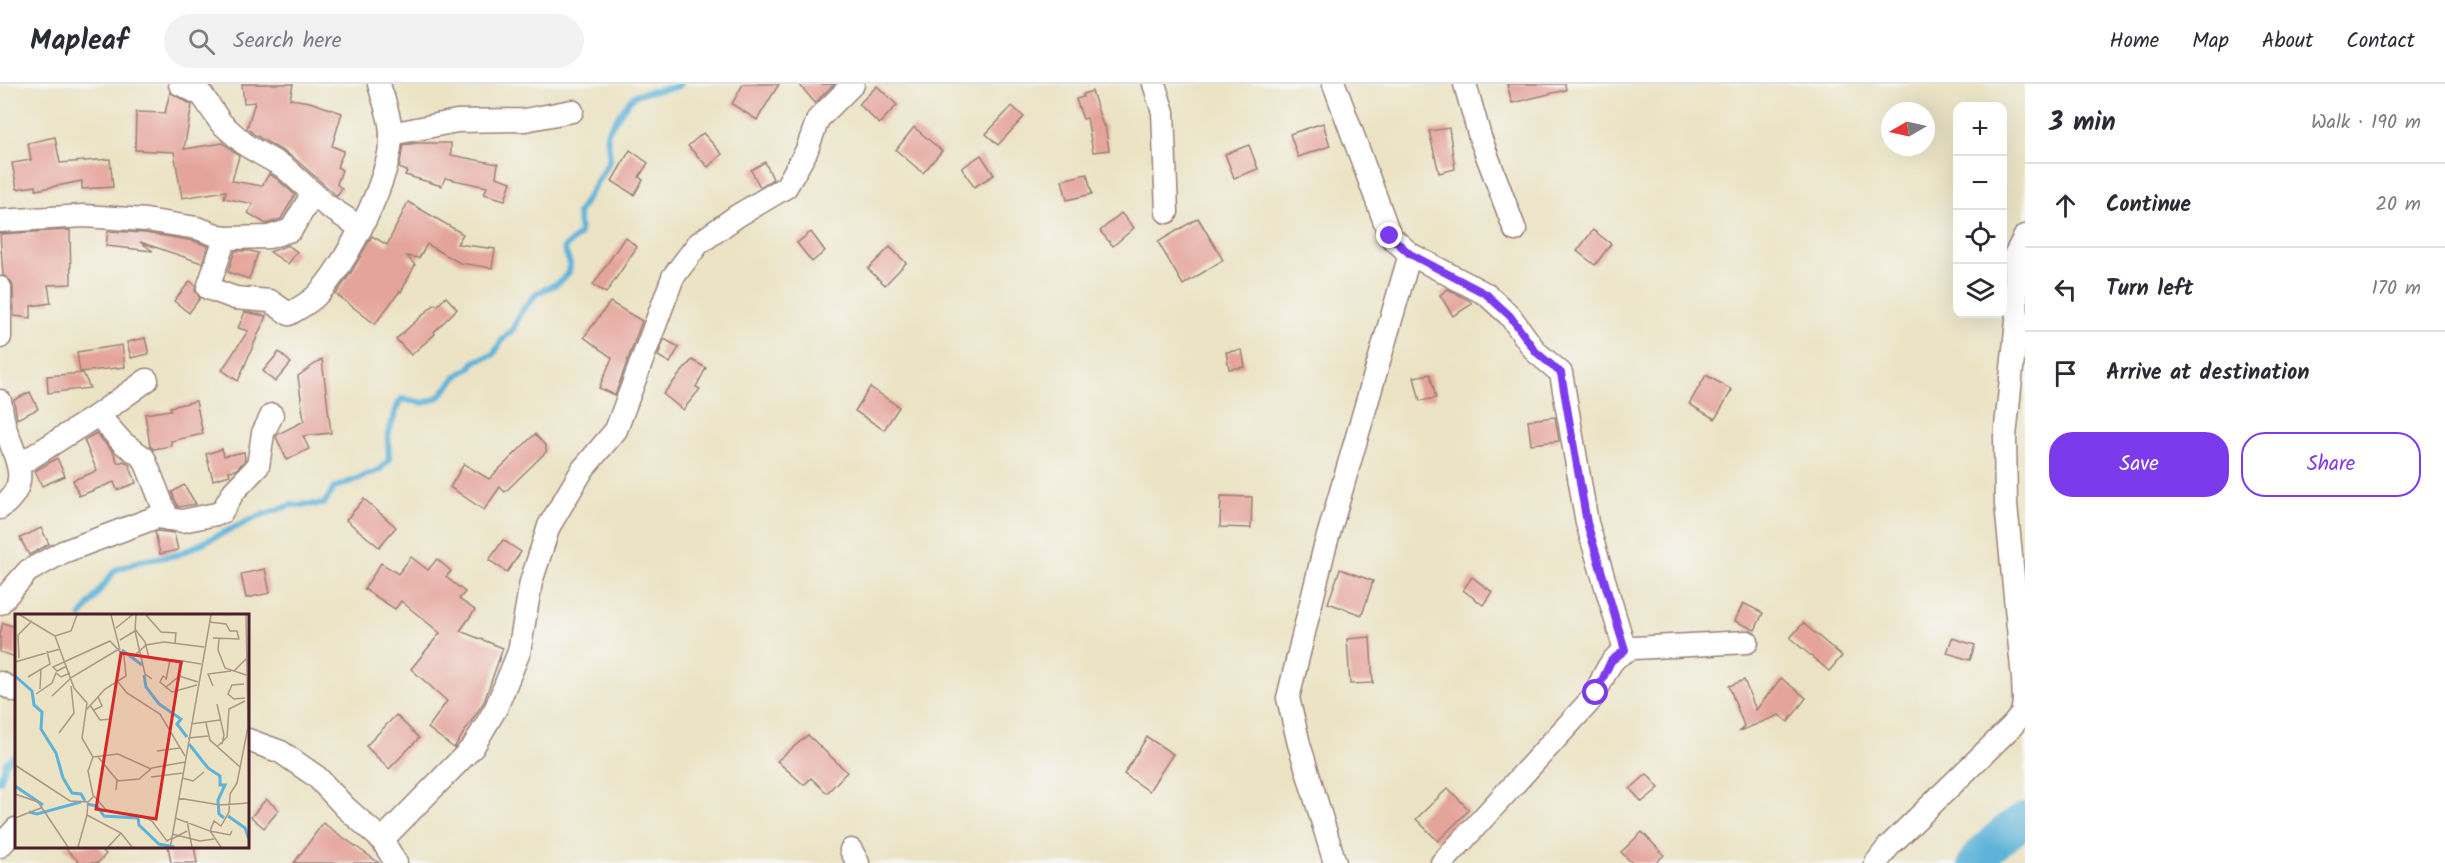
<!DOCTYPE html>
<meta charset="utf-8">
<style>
:root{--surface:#fff;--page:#f2f2f3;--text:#2b2b33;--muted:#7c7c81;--line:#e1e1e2;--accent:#7c3aed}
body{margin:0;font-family:Kalam,sans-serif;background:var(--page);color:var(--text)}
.controls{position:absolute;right:18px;top:18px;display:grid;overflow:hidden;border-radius:12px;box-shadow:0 6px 24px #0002}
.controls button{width:54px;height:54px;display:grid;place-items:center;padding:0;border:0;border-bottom:2px solid var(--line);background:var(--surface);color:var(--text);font:30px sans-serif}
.compass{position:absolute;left:1881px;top:18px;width:54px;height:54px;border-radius:50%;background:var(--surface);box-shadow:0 6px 24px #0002;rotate:261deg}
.stop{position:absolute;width:18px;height:18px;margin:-14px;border:4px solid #7c3aed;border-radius:50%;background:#fff}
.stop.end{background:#7c3aed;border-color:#fff;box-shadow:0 2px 6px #0008}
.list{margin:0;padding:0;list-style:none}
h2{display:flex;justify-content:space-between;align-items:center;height:78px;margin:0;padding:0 24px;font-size:26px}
h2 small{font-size:20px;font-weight:400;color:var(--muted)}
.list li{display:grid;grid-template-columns:39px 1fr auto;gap:18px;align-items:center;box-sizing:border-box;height:84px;padding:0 24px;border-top:2px solid var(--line)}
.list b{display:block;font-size:22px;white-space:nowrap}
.list em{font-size:20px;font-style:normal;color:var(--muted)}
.actions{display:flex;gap:12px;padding:18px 24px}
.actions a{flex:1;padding:14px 0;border:2px solid var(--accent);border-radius:24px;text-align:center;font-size:21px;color:var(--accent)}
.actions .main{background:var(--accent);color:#fff}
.icon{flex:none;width:33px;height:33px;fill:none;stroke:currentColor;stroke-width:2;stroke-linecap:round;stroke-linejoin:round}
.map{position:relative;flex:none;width:2025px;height:779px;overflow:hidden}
header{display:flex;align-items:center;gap:36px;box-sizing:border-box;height:84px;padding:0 30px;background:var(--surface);border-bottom:2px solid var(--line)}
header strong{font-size:28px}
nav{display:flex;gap:33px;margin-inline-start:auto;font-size:21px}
.search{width:420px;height:54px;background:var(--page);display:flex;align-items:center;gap:15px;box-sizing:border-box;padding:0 21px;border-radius:33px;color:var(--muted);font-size:22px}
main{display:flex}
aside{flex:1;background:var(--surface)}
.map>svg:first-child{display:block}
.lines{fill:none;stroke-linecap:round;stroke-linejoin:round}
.stream{stroke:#5db3d9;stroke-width:6}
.river{stroke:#5db3d9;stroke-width:36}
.building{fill:#e5a49b}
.minor-casing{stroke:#9a8178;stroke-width:25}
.minor{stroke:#fff;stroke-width:22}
.route{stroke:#7c3aed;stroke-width:8}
.inset-river{fill:none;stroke:#5db3d9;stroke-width:3}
.inset-road{fill:none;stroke:#ab9587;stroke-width:1.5}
.view{fill:#d62828;fill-opacity:0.15;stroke:#d62828;stroke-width:3}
.inset-edge{fill:none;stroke:#4a1f2b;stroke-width:3}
</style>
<header>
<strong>Mapleaf</strong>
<div class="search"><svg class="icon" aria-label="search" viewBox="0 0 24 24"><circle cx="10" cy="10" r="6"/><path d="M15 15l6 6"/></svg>Search here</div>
<nav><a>Home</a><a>Map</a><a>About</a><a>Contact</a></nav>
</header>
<main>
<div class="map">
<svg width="2025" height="779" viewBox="0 0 2025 779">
<rect width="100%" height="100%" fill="#f6f6f2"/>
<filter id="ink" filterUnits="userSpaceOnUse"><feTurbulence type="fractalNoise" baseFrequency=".0167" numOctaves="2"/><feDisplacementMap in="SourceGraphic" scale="12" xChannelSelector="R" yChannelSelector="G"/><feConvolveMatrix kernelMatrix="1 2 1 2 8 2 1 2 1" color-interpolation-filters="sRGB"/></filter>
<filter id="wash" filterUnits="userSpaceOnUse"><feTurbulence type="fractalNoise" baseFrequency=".008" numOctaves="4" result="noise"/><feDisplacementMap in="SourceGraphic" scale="24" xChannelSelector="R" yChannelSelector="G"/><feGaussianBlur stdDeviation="1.35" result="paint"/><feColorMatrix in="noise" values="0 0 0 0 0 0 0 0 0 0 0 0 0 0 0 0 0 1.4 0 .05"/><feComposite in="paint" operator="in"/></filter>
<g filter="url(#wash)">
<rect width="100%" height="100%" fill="#ebe3c4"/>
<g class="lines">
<g class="stream">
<path d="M81,532L115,486L140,477L177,471L259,432L291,421L324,420L334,404L379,386L389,376L388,350L399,318L402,315L424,319L439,313L458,291L470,284L475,277L493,271L503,255L513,245L521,228L537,209L560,198L569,188L570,180L564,164L580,150L578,129L610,76L607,49L612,41L629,17L637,10L676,3L680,0"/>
<path d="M0,697L6,679L16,670"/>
</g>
<path class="river" d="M1976,779C1984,765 2011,744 2025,736"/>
</g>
<g id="blocks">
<g class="building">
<path d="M242,0H293L290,15L310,18L342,29L332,62L344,67L337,83L342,86L337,100L342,105L337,112L293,73L255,51L247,44L255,18L244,19Z"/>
<path d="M743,0H779L757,36L732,20Z"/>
<path d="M799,0H834L815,19Z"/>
<path d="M1507,0H1565L1566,6L1512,19Z"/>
<path d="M877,2L897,21L879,40L859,20Z"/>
<path d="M1092,7L1103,42L1105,41L1109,66L1093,68L1087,34L1083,35L1076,15L1083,13V10Z"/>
<path d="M170,8L192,21L184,65L223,59L239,72L232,97L262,102L269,90L276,94L295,111L281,135L266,140L248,129L253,120L224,114L226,107L182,114L174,68L135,66L136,28L165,29Z"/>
<path d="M1012,22L1024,33L998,61L986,50Z"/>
<path d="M1323,39L1330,62L1298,73L1290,50Z"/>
<path d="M914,43L942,67L923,89L896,66Z"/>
<path d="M1449,44L1455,85L1439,89L1429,47Z"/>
<path d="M703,49L722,70L708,83L688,62Z"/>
<path d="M55,53L60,79L110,75L113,103L82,105V97L36,106V102L17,105L12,79L31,76L28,59Z"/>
<path d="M417,59H451V71L498,80L496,93L511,98L505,116L484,110L487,103L445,94L442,102L405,91L407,87L399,84L403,61Z"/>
<path d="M1249,61L1258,85L1234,94L1225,70Z"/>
<path d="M630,66L648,79L639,93L643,96L634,111L612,97Z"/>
<path d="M981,71L994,91L974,103L962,84Z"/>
<path d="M765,78L773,95L760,103L751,86Z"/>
<path d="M1087,90L1092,110L1067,116L1062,96Z"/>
<path d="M408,118L463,150L457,160L495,165L492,184L460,179L427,160L419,174L407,172L415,181L401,208L400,207L375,240L336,210L352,187L372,152L387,161Z"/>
<path d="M1121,129L1134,144L1113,162L1100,147Z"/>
<path d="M1198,134L1223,176L1183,201L1158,158Z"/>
<path d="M70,146L71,200L48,201L51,219L31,222V234L14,232L13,203L11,197L3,191L0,150Z"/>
<path d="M1593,146L1611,160L1595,181L1577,167Z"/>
<path d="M108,147L145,149L194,157L208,162L202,179L140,158L153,167L106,162Z"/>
<path d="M811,148L825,167L812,178L797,159Z"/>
<path d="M625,153L637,163L606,209L593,201Z"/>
<path d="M288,161L297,168L288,180L270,168Z"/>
<path d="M890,163L906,179L885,201L868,185Z"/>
<path d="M235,167H250L258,169L249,195L228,188Z"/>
<path d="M190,197L195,201V207L200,214L189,229L174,217Z"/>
<path d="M1448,205L1470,217L1472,220L1453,232L1440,211Z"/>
<path d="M446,213L457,225L434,248L435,250L411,271L396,255L435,220L437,222Z"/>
<path d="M610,218L642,237L615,311L599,304L612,274L584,253Z"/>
<path d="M245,228L266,232L238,297L222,286L248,247L238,244Z"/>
<path d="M145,254L149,270L131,274L127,258Z"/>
<path d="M664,255L679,263L670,279L658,272Z"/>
<path d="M122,261L125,283L80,288L77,268Z"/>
<path d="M1242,266L1245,283L1229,285L1226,268Z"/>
<path d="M279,268L291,279L275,298L263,287Z"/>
<path d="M322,275L331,349L303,352L309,365L287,376L276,353L278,350L304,337L298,292Z"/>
<path d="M692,276L706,284L696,303L700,305L683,326L663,310Z"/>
<path d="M83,289L90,304L48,309L47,292Z"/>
<path d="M1430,290L1436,314L1420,317L1414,293Z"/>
<path d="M1706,291L1732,306L1715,335L1689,320Z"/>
<path d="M870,303L899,323L884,346L855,327Z"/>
<path d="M30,308L38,325L17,335L14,316Z"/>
<path d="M196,317L203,350L171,357V362L154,365L150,362L145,330L171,326L170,323Z"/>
<path d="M1555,333L1559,357L1531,360L1528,336Z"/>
<path d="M96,349L113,368L118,379L124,377L129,380L136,399L117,406L114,398L79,412L73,396L97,387L84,356Z"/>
<path d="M535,350L546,362V368L505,408L500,403L484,426L450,403L464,380L489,395Z"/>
<path d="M222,365L224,372L244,368L245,376L236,386L229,387L230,391L213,396L206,370Z"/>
<path d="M57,374L65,392L42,402L35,387Z"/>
<path d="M184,401L196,420L178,423L172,408Z"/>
<path d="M1221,412L1252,413L1251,444L1220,443Z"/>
<path d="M364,415L396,443L379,463L346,436Z"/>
<path d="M41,444L49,460L29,471L20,454Z"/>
<path d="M158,447L174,449L178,466L160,470L155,448Z"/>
<path d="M503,456L521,468L507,488L489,476Z"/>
<path d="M411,473L428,486L437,475L451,487L446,493L465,508L459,515L475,526L460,547L503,564L484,618L454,664L428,644L447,617L411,585L440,549L401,517L395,525L364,505L381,479L398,490Z"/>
<path d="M265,485L270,509L246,514L241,490Z"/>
<path d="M1340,485L1373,497L1362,531L1328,519Z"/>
<path d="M1472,493L1492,508L1483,521L1463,506Z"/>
<path d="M1743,519L1763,529L1755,546L1735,537Z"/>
<path d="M3,539L16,543V573L0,568V550Z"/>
<path d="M1803,539L1842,572L1829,587L1790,554Z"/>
<path d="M1370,553L1373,599L1350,600L1347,555Z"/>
<path d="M1952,554L1975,561L1970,576L1947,569Z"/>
<path d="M1781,594L1806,614L1788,638L1779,631L1740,647L1744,642L1729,602L1744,596L1756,626Z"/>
<path d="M396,631L419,654L389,685L366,662Z"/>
<path d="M808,651L847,688L827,709L811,694L804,701L777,677Z"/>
<path d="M1147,653L1173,670L1149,707L1124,690Z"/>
<path d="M1647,690L1659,704L1642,718L1630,705Z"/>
<path d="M1448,704L1469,726L1438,757L1416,735Z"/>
<path d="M266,715L279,726L264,744L251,733Z"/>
<path d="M323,739L379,779H294Z"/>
<path d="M1642,748L1664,771L1656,779H1632L1621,768Z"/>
<path d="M63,762H98L106,770L98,779H80Z"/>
<path d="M168,762H194L197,779H171Z"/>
</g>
</g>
</g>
<g filter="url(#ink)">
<use href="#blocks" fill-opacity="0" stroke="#9a8178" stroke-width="1.5"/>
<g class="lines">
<defs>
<g id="minor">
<path d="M180,0L202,11L221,39L247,62L284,83L326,121L361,144"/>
<path d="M1154,0L1163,28L1167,128"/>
<path d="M1334,0L1390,152L1410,170L1486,210L1510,232L1536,268L1561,289L1587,439L1625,566"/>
<path d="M1465,0L1480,53L1515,146"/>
<path d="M391,50L457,37L525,36L572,27"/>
<path d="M0,137L84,132L146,136L197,144L225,154L269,153L291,146L313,109"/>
<path d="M225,154L208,204L235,214L270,217L289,230C298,225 309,219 316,212C346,182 392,92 391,50C391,34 383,15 379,0"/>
<path d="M0,204V253"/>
<path d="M0,317C2,328 3,339 7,349C18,379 31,401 0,424"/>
<path d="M98,331L123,359L144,374L168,435"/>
<path d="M19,381L98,331L147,296"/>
<path d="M0,519L28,487L63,468L157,433L182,437L221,429L234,407L258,382L263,349L272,331"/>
<path d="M0,599L16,607"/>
<path d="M248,656L281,668L317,693L345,723L382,756L396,779"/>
<path d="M382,756L473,663L496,624L519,568L531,498L549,442L583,385L616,346L673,193L698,160L737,132L786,103L806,68L818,35L853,0"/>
<path d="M0,762L16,745"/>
<path d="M851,766L858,779"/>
<path d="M1335,779L1299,660L1288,614L1324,466L1410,170"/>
<path d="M1442,779L1589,618C1606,597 1604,572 1634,564L1747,558"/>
<path d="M1876,779L1889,762L2012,642L2022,630L2024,618L2023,595L2006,420L2005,353L2017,236L2015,171L2025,152"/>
</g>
</defs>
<use href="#minor" class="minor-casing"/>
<use href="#minor" class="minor"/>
</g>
</g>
<g class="lines" filter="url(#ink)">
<path class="route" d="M1390,152L1410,170L1486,210L1510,232L1536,268L1561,289L1587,439L1625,566L1611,577L1596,609"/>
</g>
<g transform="translate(15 530)">
<rect width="234" height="234" fill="#ebe3c4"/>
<path class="inset-river" d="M107,36L127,51M129,61L131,73L144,90L166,105L162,110L172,123M0,62L17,77L19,91L27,98L26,115L41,139L48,164L57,179L66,180L70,187M174,130L193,154L205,162V171H210L203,186L204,200L209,204M0,172L28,191M72,190L82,192L89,202L123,204L124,211L144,230L159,233M14,198L22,200L66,188M213,202L230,214L234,225"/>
<path class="inset-road" d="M5,1L40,22L59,74L72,89L67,124L78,143L73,157L78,181L92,197L127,202L137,207L152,227L157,224L196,1M96,1L105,36M131,1L146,18L161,19L160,29M194,8L211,10L215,17H222L224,25L198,24M101,14L117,1M120,15L130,28L134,44L168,47L163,63L150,74M120,17L130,60L137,65M40,22L56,17L62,1M204,25L203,36L210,54L231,61M105,26L120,17L121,1M118,43L131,31L149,28L189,33M4,44L3,21L17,7M168,47L186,50M0,48L45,35M52,52L42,57L38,53L95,27L109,42L111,62L90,75L72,95M219,57L232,44M164,62L183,68M13,63L35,50L32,37M151,64L148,62L145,68L157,78L182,71M151,66L155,46M103,68L112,79L145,100L170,142M229,70L217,71L213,80L219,85L230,84M198,72L193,60L216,57M25,75L26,55M21,80L37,69L41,59L46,63L55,59M37,82L57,63L104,35M202,90L209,121L207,130M75,91L85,106L96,105M79,96L87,92L83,83M191,109L195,126L225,153M176,110L205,106M44,119L59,99L56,72M173,124L193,122M202,133L212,123L214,95L230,87M142,137L165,134M78,143L103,140L136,155M83,143L102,166L101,176M0,151L55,187L73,188M136,163L168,159M167,164L178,167L189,158M102,167L124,165L137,154L170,148M0,180L23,188L53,233M79,182L73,188L72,201L106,219L117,233M163,184L205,191L234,189M0,204L26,194M160,204L195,217L206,233M172,207L177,233M217,217L215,221L195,217L199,207L206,212L214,198L215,180L222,169L233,113L231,1M157,220L185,227L199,225M63,233L72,201M93,233L106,219M155,233L157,225L172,217"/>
<path class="view" d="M106,39L166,48L141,205L81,195Z"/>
<rect width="234" height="234" class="inset-edge"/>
</g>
</svg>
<div class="controls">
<button>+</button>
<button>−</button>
<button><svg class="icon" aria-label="locate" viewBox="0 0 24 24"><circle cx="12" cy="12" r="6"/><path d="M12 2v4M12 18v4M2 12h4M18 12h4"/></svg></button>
<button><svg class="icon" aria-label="layers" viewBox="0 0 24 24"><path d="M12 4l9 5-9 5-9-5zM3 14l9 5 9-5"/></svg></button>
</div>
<svg class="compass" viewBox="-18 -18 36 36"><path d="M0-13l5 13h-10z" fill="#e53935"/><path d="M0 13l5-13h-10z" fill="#7c7c81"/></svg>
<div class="stop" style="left:1596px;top:609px"></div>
<div class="stop end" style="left:1390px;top:152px"></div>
</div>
<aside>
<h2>3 min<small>Walk · 190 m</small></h2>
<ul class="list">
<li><svg class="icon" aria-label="ahead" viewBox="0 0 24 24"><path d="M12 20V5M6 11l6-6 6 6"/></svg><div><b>Continue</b></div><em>20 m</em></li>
<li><svg class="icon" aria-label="left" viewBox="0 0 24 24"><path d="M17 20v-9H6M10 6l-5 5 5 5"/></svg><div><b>Turn left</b></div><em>170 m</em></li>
<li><svg class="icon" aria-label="arrive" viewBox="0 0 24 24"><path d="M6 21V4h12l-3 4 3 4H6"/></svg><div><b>Arrive at destination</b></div></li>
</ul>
<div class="actions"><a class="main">Save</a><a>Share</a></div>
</aside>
</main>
